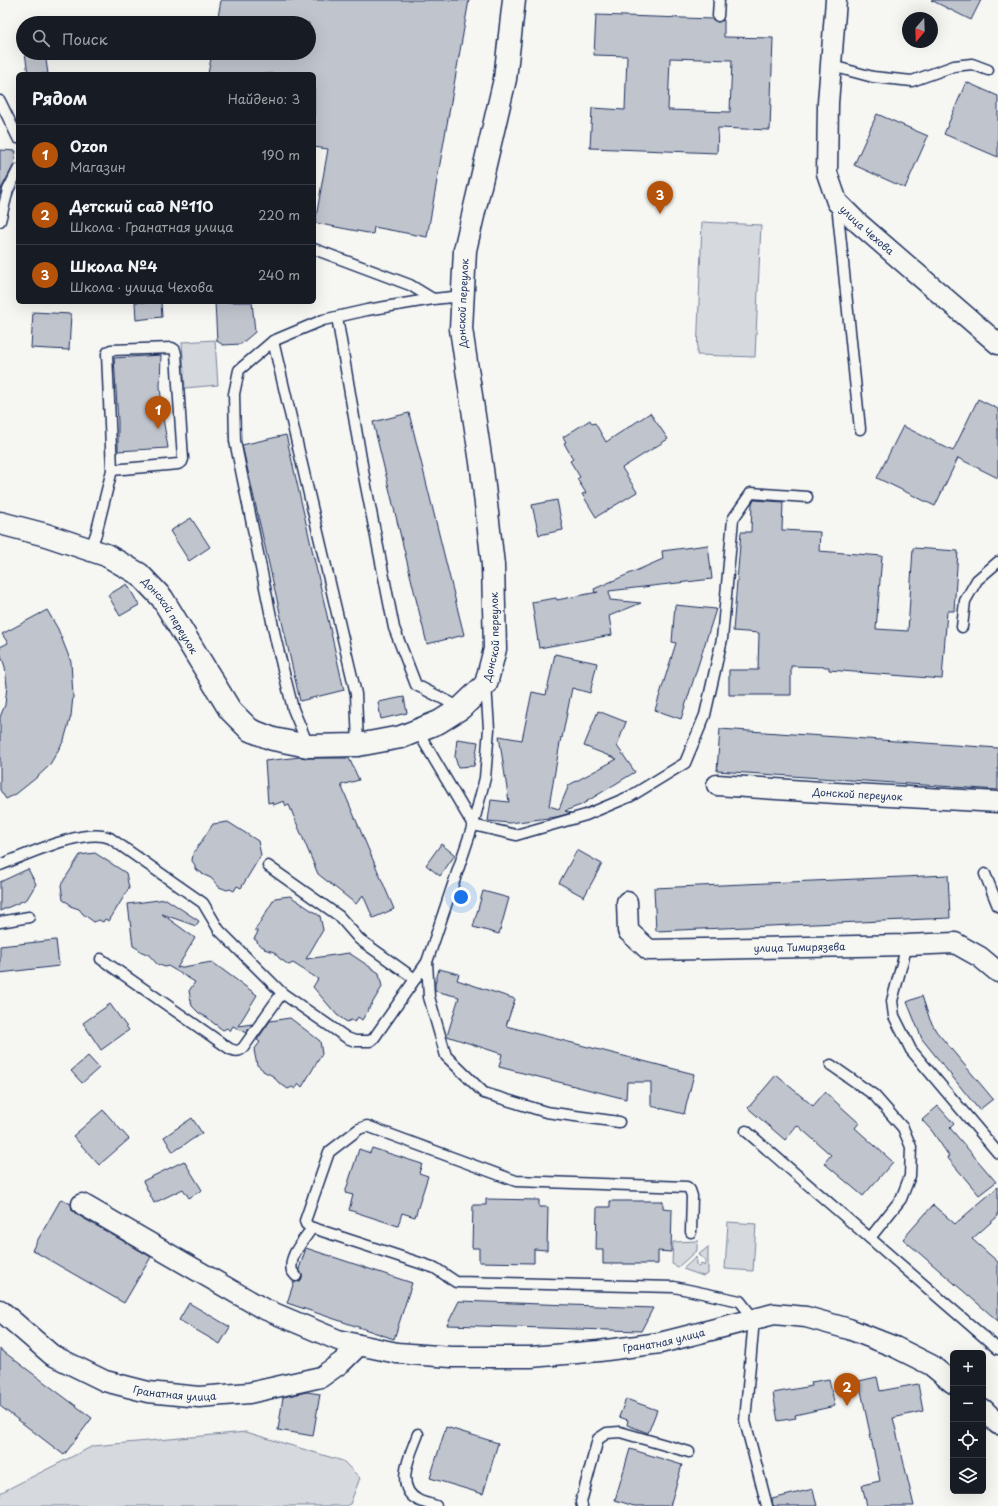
<!DOCTYPE html>
<html lang="ru">
<meta charset="utf-8">
<style>
:root{--surface:#171b24;--page:#242831;--text:#f1f3f6;--muted:#9ea1a6;--line:#363941;--accent:#b45309}
body{margin:0;font-family:"Playpen Sans",sans-serif;background:var(--page);color:var(--text)}
.controls{position:absolute;right:12px;bottom:12px;display:grid;overflow:hidden;border-radius:6px;box-shadow:0 4px 16px #0002}
.controls button{width:36px;height:36px;display:grid;place-items:center;padding:0;border:0;border-bottom:1px solid var(--line);background:var(--surface);color:var(--text);font:20px sans-serif}
.compass{position:absolute;left:902px;top:12px;width:36px;height:36px;border-radius:50%;background:var(--surface);box-shadow:0 4px 16px #0002;rotate:199deg}
.you{position:absolute;left:461px;top:897px;width:14px;height:14px;margin:-10px;border:3px solid #fff;border-radius:50%;background:#1a73e8;box-shadow:0 0 0 6px #1a73e833}
.badge{display:grid;place-items:center;width:26px;height:26px;border-radius:50%;background:var(--accent);color:#fff;font-size:13px;font-weight:700}
.pin{position:absolute;translate:-50% -33px;filter:drop-shadow(0 1px 2px #0008)}
.pin::after{content:'';position:absolute;top:21px;width:14px;height:12px;background:inherit;clip-path:polygon(0 0,100% 0,50% 100%)}
.list{margin:0;padding:0;list-style:none}
h2{display:flex;justify-content:space-between;align-items:center;height:52px;margin:0;padding:0 16px;font-size:17px}
h2 small{font-size:13px;font-weight:400;color:var(--muted)}
.list li{display:grid;grid-template-columns:26px 1fr auto;gap:12px;align-items:center;box-sizing:border-box;height:60px;padding:0 16px;border-top:1px solid var(--line)}
.list b{display:block;font-size:15px;white-space:nowrap}
.list p{margin:0;font-size:13px;white-space:nowrap;color:var(--muted)}
.list em{font-size:13px;font-style:normal;color:var(--muted)}
.icon{flex:none;width:22px;height:22px;fill:none;stroke:currentColor;stroke-width:2;stroke-linecap:round;stroke-linejoin:round}
.map{position:relative;flex:none;width:998px;height:1506px;overflow:hidden}
.search{position:absolute;background:var(--surface);box-shadow:0 4px 16px #0002;left:16px;top:16px;width:300px;height:44px;display:flex;align-items:center;gap:10px;box-sizing:border-box;padding:0 14px;border-radius:22px;color:var(--muted);font-size:15px}
.panel{position:absolute;background:var(--surface);box-shadow:0 4px 16px #0002;left:16px;top:72px;width:300px;height:232px;border-radius:6px}
.map>svg:first-child{display:block}
.green{fill:#d6d9dd;stroke:#78849e}
.building{fill:#c0c4cd;stroke:#1b2f5e;fill-rule:evenodd}
.lines{fill:none;stroke-linecap:round;stroke-linejoin:round}
.lane-casing{stroke:#1b2f5e;stroke-width:13}
.street-casing{stroke:#1b2f5e;stroke-width:23}
.secondary-casing{stroke:#1b2f5e;stroke-width:25}
.lane{stroke:#f6f6f2;stroke-width:10}
.street{stroke:#f6f6f2;stroke-width:20}
.secondary{stroke:#f6f6f2;stroke-width:22}
.labels{text-anchor:middle;stroke-width:3;stroke-linejoin:round;paint-order:stroke}
.street-label{font-size:10px;fill:#1b2f5e;stroke:#f6f6f2}
</style>
<div class="map">
<svg width="998" height="1506" viewBox="0 0 998 1506">
<rect width="100%" height="100%" fill="#f6f6f2"/>
<filter id="ink" filterUnits="userSpaceOnUse"><feTurbulence type="fractalNoise" baseFrequency=".025" numOctaves="2"/><feDisplacementMap in="SourceGraphic" scale="8" xChannelSelector="R" yChannelSelector="G"/><feConvolveMatrix kernelMatrix="1 2 1 2 8 2 1 2 1" color-interpolation-filters="sRGB"/></filter>
<g filter="url(#ink)">
<g class="green">
<path d="M702,222L761,225L755,357L697,355Z"/>
<path d="M215,340L218,385L185,388L182,342Z"/>
<path d="M728,1222L756,1224L753,1271L725,1269Z"/>
<path d="M699,1241L697,1243V1250L678,1267L672,1264L673,1242Z"/>
<path d="M708,1247V1274L703,1276L683,1269L696,1257V1265L699,1267L701,1263L704,1266L706,1260L698,1255Z"/>
<path d="M246,1432L343,1461L360,1478L350,1504L347,1506H0V1493L93,1446Z"/>
</g>
<g class="building">
<path d="M221,0H469L427,237L374,227L373,234L315,223L328,149L314,147V74H208L212,53H309V23H217Z"/>
<path d="M931,0H981L971,20Z"/>
<path d="M596,15L712,19L718,22L724,20V37L773,38L770,130L718,128L717,153L590,148L592,108L625,110L627,56L594,55ZM670,58L732,60L730,112L668,110Z"/>
<path d="M25,53H45L48,74H28Z"/>
<path d="M966,82L998,96V157L944,134Z"/>
<path d="M877,114L928,136L905,188L854,165Z"/>
<path d="M0,150L16,151L14,165L2,187L0,195Z"/>
<path d="M135,302H161L162,317L136,320Z"/>
<path d="M215,302H252L255,332L241,344L223,345L217,341Z"/>
<path d="M33,312L71,314L69,350L31,348Z"/>
<path d="M161,355L160,386L163,418L168,448L118,451V422L114,358Z"/>
<path d="M978,399L998,409V478L958,458L935,506L877,478L903,426L953,451Z"/>
<path d="M409,413L464,635L427,644L373,422Z"/>
<path d="M650,413L668,439L622,468L637,492L596,517L582,494L586,493L577,479L580,477L570,461L573,459L564,443L566,442L563,437L590,420L592,424L595,423L606,442Z"/>
<path d="M286,435L344,690L300,701L242,445Z"/>
<path d="M557,500L563,530L539,535L532,505Z"/>
<path d="M754,500L783,502L782,530L820,532L819,551L882,556L876,629L908,631L913,548L958,551L954,611H947L942,679L829,670V667L791,666V695H729V670H758L759,633L733,631L741,532H751L752,503Z"/>
<path d="M191,518L210,547L189,561L170,531Z"/>
<path d="M708,545L712,579L609,591L610,600L641,603L609,616L612,635L539,648L532,602L556,598L557,600L598,592L595,593L594,589L663,559L662,551Z"/>
<path d="M127,584L139,605L120,616L108,595Z"/>
<path d="M675,605L716,609L681,719L655,710L676,643L672,642Z"/>
<path d="M47,610L58,629L71,662L73,696L71,716L64,740L49,766L36,778L16,794L6,799L0,790V717L5,705L7,686L5,667L0,652V647L8,643L2,634Z"/>
<path d="M555,654L597,663L590,693L572,688L562,738L561,737L549,806L559,809L569,785L617,759L584,746L598,711L626,722L617,746L635,772L581,805L565,811L571,813L556,817L510,823L488,821L491,800L509,802L499,736L522,740L532,692L546,695Z"/>
<path d="M404,697L407,713L381,719L378,702Z"/>
<path d="M720,729L998,748V790L717,771Z"/>
<path d="M457,739L478,742L474,766L458,767L455,757Z"/>
<path d="M300,757L308,758H349L359,780L341,785L394,909L373,918L363,895L356,904L318,874L289,805L286,806L284,801L273,805L272,802L268,803L265,761Z"/>
<path d="M228,822L258,841L261,855L241,888L237,886L234,891L230,889L227,890L219,887L211,878L202,874V873L195,869V865L192,861L193,854L213,824Z"/>
<path d="M441,844L455,855L440,876L426,865Z"/>
<path d="M577,850L602,864L584,897L559,883Z"/>
<path d="M95,853L126,873L129,888L109,921L105,919L103,922L99,920L94,922L83,914L79,909L70,906V904L63,900L61,885L80,855Z"/>
<path d="M28,869L36,884L27,899L0,911V882Z"/>
<path d="M948,875L950,918L656,931L654,888Z"/>
<path d="M483,891L509,898L499,934L473,927Z"/>
<path d="M290,896L320,916L323,930L306,959L349,953L379,973L382,987L362,1020L358,1017L355,1022L351,1020L347,1022L337,1015L313,987L318,979L293,963L289,965L279,958L274,952L264,949L265,948L258,944L257,941L254,939L258,932L255,930L275,898Z"/>
<path d="M166,899L199,921L196,926L162,914L195,938L177,968L212,962L257,995L238,1026L252,1024L246,1033L233,1026L230,1031L227,1028L223,1030L212,1022L208,1018L199,1013L192,1006L189,991L195,982L168,966L165,967L157,964L149,955L140,951V950L133,946L128,904Z"/>
<path d="M56,940L59,966L0,973V946Z"/>
<path d="M439,969L459,974L457,980L515,999L506,1026L694,1074L684,1114L651,1106V1082H627L626,1099L499,1067L502,1054L447,1036L459,997L435,991V984Z"/>
<path d="M922,996L930,1020L936,1031L993,1099L979,1110L922,1039L907,1002Z"/>
<path d="M110,1004L129,1030L101,1050L83,1023Z"/>
<path d="M290,1018L320,1041L322,1054L302,1087L299,1084L295,1089L292,1087L288,1089L278,1082L273,1076L263,1071V1070L257,1065L254,1050L260,1042L257,1040L270,1021Z"/>
<path d="M88,1056L99,1068L82,1083L71,1071Z"/>
<path d="M776,1075L813,1106L825,1092L859,1123L855,1128L893,1162L863,1196L824,1163L831,1155L797,1125L785,1140L748,1108Z"/>
<path d="M938,1106L954,1124L950,1128L996,1182L979,1195L947,1157L949,1156L932,1131L922,1120Z"/>
<path d="M103,1110L129,1139L99,1165L73,1136Z"/>
<path d="M192,1118L202,1133L173,1152L164,1137Z"/>
<path d="M372,1148L422,1164L419,1173L428,1176L415,1217L402,1213L398,1226L349,1210L353,1195L345,1193L359,1149L370,1153Z"/>
<path d="M184,1161L202,1190L189,1198L183,1189L154,1203L143,1181Z"/>
<path d="M998,1187V1216L972,1239L998,1262V1321L903,1239L933,1205L955,1224Z"/>
<path d="M61,1199L71,1204L72,1210L76,1214L151,1257L124,1303L32,1250Z"/>
<path d="M486,1199L539,1200V1207H548L547,1250L534,1249V1263L479,1262V1248H472L473,1205H486Z"/>
<path d="M610,1201H663V1208L672,1209L671,1252L658,1251V1264H603V1250H596L597,1207H610Z"/>
<path d="M306,1248L412,1283L394,1339L287,1303L294,1282L300,1281L302,1278V1275L299,1269Z"/>
<path d="M459,1301L653,1308L641,1331L447,1325Z"/>
<path d="M189,1303L230,1327L220,1344L179,1320Z"/>
<path d="M0,1349L92,1418L64,1455L0,1406Z"/>
<path d="M877,1377L880,1391L918,1384L923,1411L893,1418L914,1506H867L862,1485L880,1481L859,1381Z"/>
<path d="M829,1379L835,1406L795,1415L796,1418L778,1421L773,1393L812,1386L811,1382Z"/>
<path d="M307,1392L320,1394L313,1436L278,1430L283,1397Z"/>
<path d="M626,1399L657,1410L648,1433L627,1425L628,1420L619,1417Z"/>
<path d="M446,1427L498,1443L483,1494L430,1478Z"/>
<path d="M630,1449L682,1465L670,1506H634L615,1500Z"/>
<path d="M813,1489L817,1506H773L772,1499Z"/>
</g>
<g class="lines">
<defs>
<g id="lane">
<path d="M718,16L719,0"/>
<path d="M832,66L873,77L912,81L954,66L972,64L988,70"/>
<path d="M0,101L18,138"/>
<path d="M837,204L860,429"/>
<path d="M0,221L8,190L18,170"/>
<path d="M314,249L410,285L433,299L463,296"/>
<path d="M337,317L364,476L394,628L416,685L461,708"/>
<path d="M273,341L356,694L358,745"/>
<path d="M90,550L96,534L112,470L107,354L108,352L111,350L172,348L175,350L176,354L183,459L182,462L178,464L112,470"/>
<path d="M962,627L965,601L977,580L998,562"/>
<path d="M486,684L489,729L485,778L473,825L427,962L429,997L446,1056L484,1093L546,1112L619,1122"/>
<path d="M417,730L473,825L516,835L586,815L631,796L685,763L705,715L722,639L733,519L751,493L807,497"/>
<path d="M308,745L293,709L276,641L235,441L234,394L239,370L273,341L323,320L367,310L433,299"/>
<path d="M0,865C26,855 85,827 110,838L203,903L219,930L282,993L347,1038L355,1041H370L374,1038L427,962"/>
<path d="M268,866L339,916L359,939L415,979"/>
<path d="M985,874L998,906"/>
<path d="M0,922L29,917"/>
<path d="M907,945L892,1001L894,1016L911,1050L998,1153"/>
<path d="M101,959L230,1049C235,1051 238,1052 243,1048L282,993"/>
<path d="M831,1065L874,1095L903,1128L911,1147L910,1176L901,1199L870,1238"/>
<path d="M746,1131L998,1349"/>
<path d="M691,1232L692,1196L690,1190L687,1187L516,1181L367,1126L359,1129L329,1152L305,1221L306,1224L310,1227L435,1268L456,1282L674,1287L740,1301L754,1319L745,1421L767,1506"/>
<path d="M296,1276L292,1271C288,1256 304,1240 312,1228"/>
<path d="M418,1434C411,1453 393,1487 418,1500C423,1503 431,1504 436,1506"/>
<path d="M582,1506L581,1502L598,1439L607,1433L620,1432L689,1452"/>
</g>
<g id="street">
<path id="s1" d="M836,0L828,103L827,173L837,202L856,221L998,344"/>
<path id="s2" d="M717,785L836,793L998,802"/>
<path id="s3" d="M627,902L628,931L649,950L907,945L955,943L980,957L998,972"/>
<path id="s4" d="M82,1204L262,1308L338,1340L359,1345L397,1353L451,1357H531L599,1351L660,1343L774,1314L806,1317L849,1329L895,1347L931,1365L953,1383"/>
<path id="s5" d="M0,1310L52,1355L105,1381L148,1392L199,1397L249,1393L321,1377L342,1362L359,1345"/>
<path d="M983,1409L998,1424"/>
</g>
<g id="secondary">
<path id="s6" d="M0,523L46,535L106,555L139,574L162,598L230,710L250,730L273,739L308,746L358,745L401,737L439,722L461,708L486,684L495,649L493,565L482,469L461,329L465,250L505,79L514,0"/>
</g>
</defs>
<use href="#lane" class="lane-casing"/>
<use href="#street" class="street-casing"/>
<use href="#secondary" class="secondary-casing"/>
<use href="#lane" class="lane"/>
<use href="#street" class="street"/>
<use href="#secondary" class="secondary"/>
</g>
</g>
<g class="labels">
<g class="street-label">
<text dy="4" stroke="none"><textPath href="#s1" startOffset="245">улица Чехова</textPath></text>
<text dy="4" stroke="none"><textPath href="#s6" startOffset="981">Донской переулок</textPath></text>
<text dy="4" stroke="none"><textPath href="#s6" startOffset="201">Донской переулок</textPath></text>
<text dy="4" stroke="none"><textPath href="#s6" startOffset="645">Донской переулок</textPath></text>
<text dy="4" stroke="none"><textPath href="#s2" startOffset="141">Донской переулок</textPath></text>
<text dy="4" stroke="none"><textPath href="#s3" startOffset="208">улица Тимирязева</textPath></text>
<text dy="4" stroke="none"><textPath href="#s4" startOffset="619">Гранатная улица</textPath></text>
<text dy="4" stroke="none"><textPath href="#s5" startOffset="199">Гранатная улица</textPath></text>
</g>
</g>
</svg>
<div class="controls">
<button>+</button>
<button>−</button>
<button><svg class="icon" aria-label="locate" viewBox="0 0 24 24"><circle cx="12" cy="12" r="6"/><path d="M12 2v4M12 18v4M2 12h4M18 12h4"/></svg></button>
<button><svg class="icon" aria-label="layers" viewBox="0 0 24 24"><path d="M12 4l9 5-9 5-9-5zM3 14l9 5 9-5"/></svg></button>
</div>
<svg class="compass" viewBox="-18 -18 36 36"><path d="M0-13l5 13h-10z" fill="#e53935"/><path d="M0 13l5-13h-10z" fill="#9ea1a6"/></svg>
<div class="you"></div>
<div class="pin badge" style="left:158px;top:429px">1</div>
<div class="pin badge" style="left:847px;top:1406px">2</div>
<div class="pin badge" style="left:660px;top:214px">3</div>
<div class="search"><svg class="icon" aria-label="search" viewBox="0 0 24 24"><circle cx="10" cy="10" r="6"/><path d="M15 15l6 6"/></svg>Поиск</div>
<section class="panel">
<h2>Рядом<small>Найдено: 3</small></h2>
<ul class="list">
<li><span class="badge">1</span><div><b>Ozon</b><p>Магазин</p></div><em>190 m</em></li>
<li><span class="badge">2</span><div><b>Детский сад №110</b><p>Школа · Гранатная улица</p></div><em>220 m</em></li>
<li><span class="badge">3</span><div><b>Школа №4</b><p>Школа · улица Чехова</p></div><em>240 m</em></li>
</ul>
</section>
</div>
